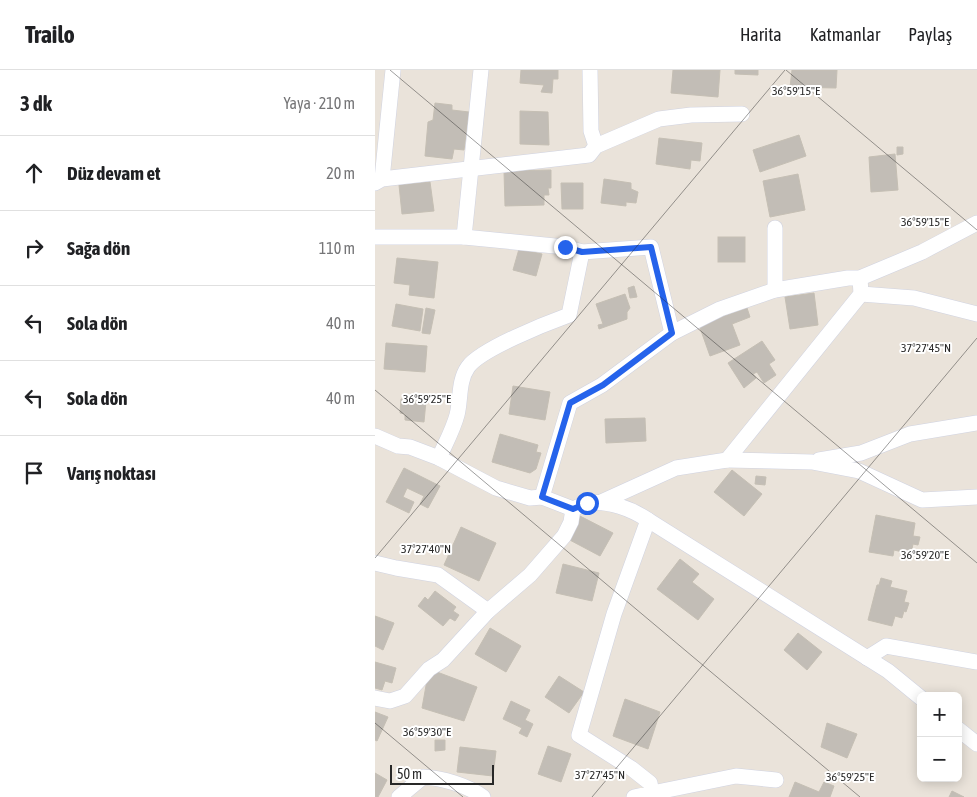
<!DOCTYPE html>
<html lang="tr">
<meta charset="utf-8">
<style>
:root{--surface:#fff;--page:#f6f6f6;--text:#202124;--muted:#757577;--line:#e0e0e0}
body{margin:0;font-family:"Asap Condensed",sans-serif;background:var(--page);color:var(--text)}
.controls{position:absolute;right:15px;bottom:15px;display:grid;overflow:hidden;border-radius:8px;box-shadow:0 2px 12px #0003}
.controls button{width:45px;height:45px;display:grid;place-items:center;padding:0;border:0;border-bottom:1px solid var(--line);background:var(--surface);color:var(--text);font:25px sans-serif}
.scale{position:absolute;left:15px;bottom:12px;width:104px;box-sizing:border-box;padding-left:5px;border:2px solid #282828;border-top:0;font-size:14px;line-height:18px;white-space:nowrap;color:#282828;-webkit-text-stroke:4px #fff;paint-order:stroke}
.stop{position:absolute;width:15px;height:15px;margin:-11px;border:4px solid #2563eb;border-radius:50%;background:#fff}
.stop.end{background:#2563eb;border-color:#fff;box-shadow:0 1px 5px #0008}
.list{margin:0;padding:0;list-style:none}
h2{display:flex;justify-content:space-between;align-items:center;height:65px;margin:0;padding:0 20px;font-size:21px}
h2 small{font-size:16px;font-weight:400;color:var(--muted)}
.list li{display:grid;grid-template-columns:32px 1fr auto;gap:15px;align-items:center;box-sizing:border-box;height:75px;padding:0 20px;border-top:1px solid var(--line)}
.list b{display:block;font-size:19px;white-space:nowrap}
.list em{font-size:16px;font-style:normal;color:var(--muted)}
.icon{flex:none;width:28px;height:28px;fill:none;stroke:currentColor;stroke-width:2;stroke-linecap:round;stroke-linejoin:round}
.map{position:relative;flex:none;width:602px;height:727px;overflow:hidden}
header{display:flex;align-items:center;gap:30px;box-sizing:border-box;height:70px;padding:0 25px;background:var(--surface);border-bottom:1px solid var(--line)}
header strong{font-size:24px}
nav{display:flex;gap:28px;margin-inline-start:auto;font-size:18px}
main{display:flex}
aside{flex:1;background:var(--surface)}
.map>svg:first-child{display:block}
.building{fill:#c2bdb6;stroke:#c5bfb4}
.lines{fill:none;stroke-linecap:round;stroke-linejoin:round}
.minor-casing{stroke:#d0d3e1;stroke-width:16}
.minor{stroke:#fff;stroke-width:15}
.route{stroke:#2563eb;stroke-width:6}
.ticks{fill:none;stroke:#282828;stroke-width:1;stroke-opacity:0.45}
.ticks-label{font-size:12px;text-anchor:middle;fill:#282828;stroke:#fff;stroke-width:4;stroke-linejoin:round;paint-order:stroke}
</style>
<header>
<strong>Trailo</strong>
<nav><a>Harita</a><a>Katmanlar</a><a>Paylaş</a></nav>
</header>
<main>
<aside>
<h2>3 dk<small>Yaya · 210 m</small></h2>
<ul class="list">
<li><svg class="icon" aria-label="ahead" viewBox="0 0 24 24"><path d="M12 20V5M6 11l6-6 6 6"/></svg><div><b>Düz devam et</b></div><em>20 m</em></li>
<li><svg class="icon" aria-label="right" viewBox="0 0 24 24"><path d="M7 20v-9h11M14 6l5 5-5 5"/></svg><div><b>Sağa dön</b></div><em>110 m</em></li>
<li><svg class="icon" aria-label="left" viewBox="0 0 24 24"><path d="M17 20v-9H6M10 6l-5 5 5 5"/></svg><div><b>Sola dön</b></div><em>40 m</em></li>
<li><svg class="icon" aria-label="left" viewBox="0 0 24 24"><path d="M17 20v-9H6M10 6l-5 5 5 5"/></svg><div><b>Sola dön</b></div><em>40 m</em></li>
<li><svg class="icon" aria-label="arrive" viewBox="0 0 24 24"><path d="M6 21V4h12l-3 4 3 4H6"/></svg><div><b>Varış noktası</b></div></li>
</ul>
</aside>
<div class="map">
<svg width="602" height="727" viewBox="0 0 602 727">
<rect width="100%" height="100%" fill="#eae3da"/>
<g class="building">
<path d="M146,0H183V9H178L177,23L166,22L169,15L145,13Z"/>
<path d="M298,0H345L343,27L296,23Z"/>
<path d="M360,0H383V5L360,4Z"/>
<path d="M417,0H462L461,18L415,17Z"/>
<path d="M60,33L77,35V40L94,42L89,80L79,79L77,89L50,86L53,52L58,50Z"/>
<path d="M145,41L173,42L174,75L145,74Z"/>
<path d="M424,65L431,86L385,102L378,80Z"/>
<path d="M284,68L327,73L325,91L316,90L315,99L281,94Z"/>
<path d="M522,77H528V84L522,85Z"/>
<path d="M520,84L523,120L496,122L494,87Z"/>
<path d="M176,100V118H173L174,125H169V135L130,136L129,101Z"/>
<path d="M423,104L430,140L395,147L388,111Z"/>
<path d="M229,109L256,113V119L263,122L261,133L251,132V136L226,133Z"/>
<path d="M55,112L59,141L27,144L24,115Z"/>
<path d="M186,113H208V139H187Z"/>
<rect x="343" y="167" width="27" height="25"/>
<path d="M144,179L167,184L161,206L138,200Z"/>
<path d="M22,188L63,192L59,228L34,225L35,215L19,213Z"/>
<path d="M259,216L262,227L255,228L253,218Z"/>
<path d="M439,223L443,255L415,259L410,227Z"/>
<path d="M250,224L255,238L252,242V249L224,259L223,255L228,254L221,234Z"/>
<path d="M21,234L48,239L45,261L17,256Z"/>
<path d="M51,238L60,240L55,264L47,263Z"/>
<path d="M372,238L375,247L357,254L365,275L335,286L324,255Z"/>
<path d="M387,271L400,290L394,294L401,305L389,313L382,302L378,304L381,308L369,318L353,293Z"/>
<path d="M11,273L52,276L50,302L9,299Z"/>
<path d="M138,316L175,322L170,350L134,344Z"/>
<path d="M26,329L51,331L49,352L30,350V344L25,343Z"/>
<path d="M270,348L271,371L231,373L230,349Z"/>
<path d="M125,364L163,375L161,382L166,383L161,399L155,403L117,392Z"/>
<path d="M29,398L65,416L53,438L45,434L49,426L32,418L28,427L39,432L34,443L11,432Z"/>
<path d="M357,400L387,424L369,446L339,422Z"/>
<path d="M381,406L391,407L390,415L380,414Z"/>
<path d="M203,445L238,463L225,486L191,468Z"/>
<path d="M501,445L540,453L538,466L545,467L543,475L538,474L536,484L519,480L518,486L494,482Z"/>
<path d="M86,457L121,473L104,511L69,495Z"/>
<path d="M305,489L324,504L317,512L339,529L323,550L282,519Z"/>
<path d="M188,494L224,503L217,531L181,523Z"/>
<path d="M506,508L517,511L515,517L532,521L529,532L534,533L531,542L529,541L527,548L520,546L517,556L493,550L502,515H504Z"/>
<path d="M60,521L81,537L78,541L84,545L80,551L75,548L68,556L43,536L50,527L53,530Z"/>
<path d="M0,546L19,553L8,580L0,576Z"/>
<path d="M115,558L146,576L131,602L100,584Z"/>
<path d="M423,563L447,582L432,600L409,580Z"/>
<path d="M0,592L21,598L17,613L10,611L7,620L0,618Z"/>
<path d="M54,599L102,617L89,651L47,638Z"/>
<path d="M184,606L209,622L194,643L170,627Z"/>
<path d="M250,629L285,642L273,679L238,666Z"/>
<path d="M136,631L155,640L150,650L158,654L152,667L144,663L147,658L128,649Z"/>
<path d="M0,642L13,647L2,671L0,670Z"/>
<path d="M452,653L482,664L472,688L446,677Z"/>
<path d="M60,670H70V680L60,681Z"/>
<path d="M173,676L196,684L186,712L163,704Z"/>
<path d="M85,677L121,681L118,706L82,702Z"/>
<path d="M0,703L12,710L3,727H0Z"/>
<path d="M420,712L444,722L449,712L459,716L455,727H414Z"/>
<path d="M577,721L589,727H574Z"/>
</g>
<g class="lines">
<defs>
<g id="minor">
<path d="M106,0L89,167L190,177L207,182L276,177L297,263"/>
<path d="M215,0L216,61L221,76"/>
<path d="M7,109L18,0"/>
<path d="M0,113L7,109L214,85L221,76L284,49L316,45L367,44"/>
<path d="M0,167H89"/>
<path d="M400,220V158"/>
<path d="M486,224L539,228L602,244"/>
<path d="M0,366L23,376L35,377L64,388L121,418L155,428L167,427L198,439C203,437 208,434 213,433C233,430 257,439 273,450L239,544L204,665L256,698L275,713L277,723L259,727"/>
<path d="M64,388C70,374 78,360 82,345C86,330 83,311 93,297C106,279 172,253 194,245L207,182"/>
<path d="M352,390L437,392L484,401L547,430L602,427"/>
<path d="M444,390L486,383L535,364L602,353"/>
<path d="M167,427L195,333L227,315L297,263L345,239L400,220L473,208H485L547,182L602,153"/>
<path d="M226,432L301,398L352,390L486,224L485,208"/>
<path d="M273,450L513,601L546,628"/>
<path d="M0,493L21,498L63,505L113,541"/>
<path d="M492,588L511,576L602,592"/>
<path d="M0,628L15,631L30,626L54,599L68,590L113,541L155,505L189,466L196,452L198,439"/>
<path d="M583,659L602,674"/>
<path d="M277,723L361,706L401,710"/>
<path d="M24,727L48,707C67,708 92,715 108,727"/>
</g>
</defs>
<use href="#minor" class="minor-casing"/>
<use href="#minor" class="minor"/>
</g>
<g class="lines">
<path class="route" d="M190,177L207,182L276,177L297,263L228,315L195,333L167,427L198,439L212,433"/>
</g>
<path class="ticks" d="M15,0L602,493M411,0L602,160M0,320L485,727M0,488L410,0M0,653L88,727M217,727L602,268"/>
<g class="ticks-label">
<text x="421" y="25">36°59'15"E</text>
<text x="550" y="156">36°59'15"E</text>
<text x="551" y="282">37°27'45"N</text>
<text x="52" y="333">36°59'25"E</text>
<text x="51" y="483">37°27'40"N</text>
<text x="550" y="489">36°59'20"E</text>
<text x="52" y="666">36°59'30"E</text>
<text x="225" y="709">37°27'45"N</text>
<text x="475" y="711">36°59'25"E</text>
</g>
</svg>
<div class="controls">
<button>+</button>
<button>−</button>
</div>
<div class="scale">50 m</div>
<div class="stop" style="left:212px;top:433px"></div>
<div class="stop end" style="left:190px;top:177px"></div>
</div>
</main>
